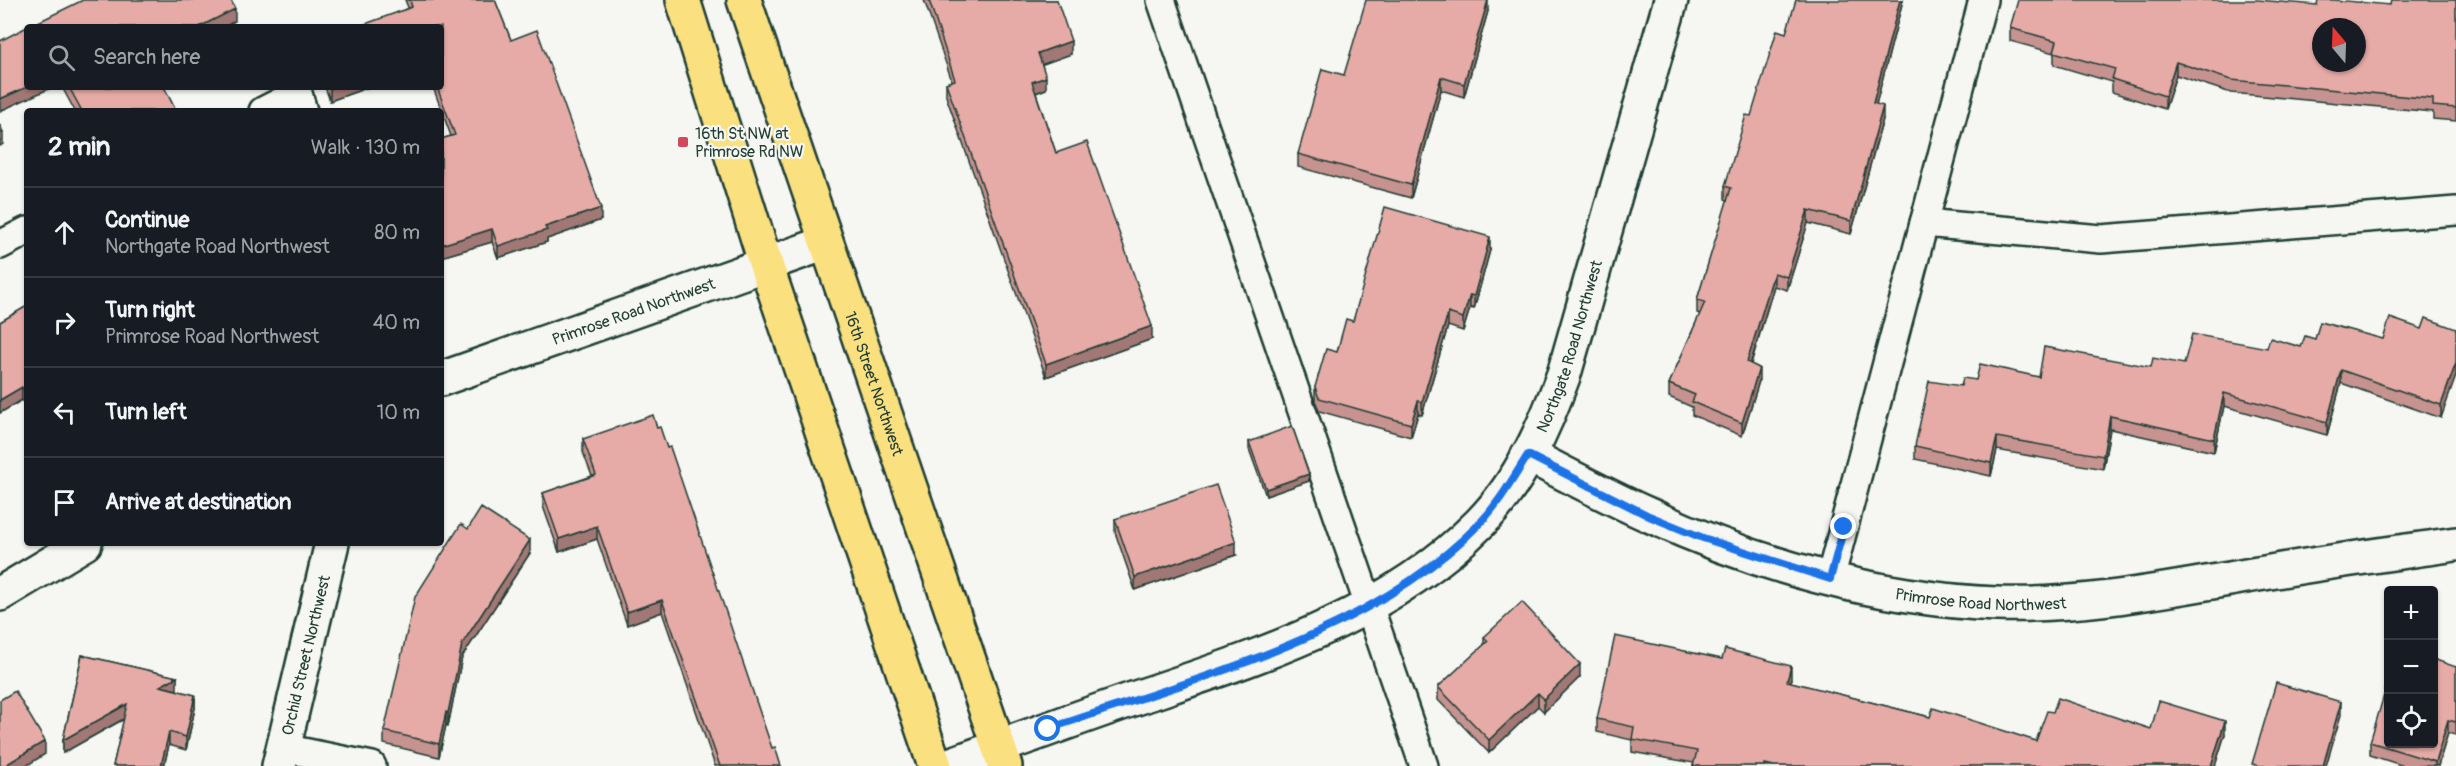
<!DOCTYPE html>
<meta charset="utf-8">
<style>
:root{--surface:#171b24;--page:#20242c;--text:#f1f3f6;--muted:#9ea1a6;--line:#363941}
body{margin:0;font-family:Pangolin,sans-serif;background:var(--page);color:var(--text)}
.controls{position:absolute;right:18px;bottom:18px;display:grid;overflow:hidden;border-radius:6px;box-shadow:0 2px 4px #0004}
.controls button{width:54px;height:54px;display:grid;place-items:center;padding:0;border:0;border-bottom:2px solid var(--line);background:var(--surface);color:var(--text);font:30px sans-serif}
.compass{position:absolute;left:2312px;top:18px;width:54px;height:54px;border-radius:50%;background:var(--surface);box-shadow:0 2px 4px #0004;rotate:341deg}
.stop{position:absolute;width:18px;height:18px;margin:-14px;border:4px solid #1a73e8;border-radius:50%;background:#fff}
.stop.end{background:#1a73e8;border-color:#fff;box-shadow:0 2px 6px #0008}
.list{margin:0;padding:0;list-style:none}
h2{display:flex;justify-content:space-between;align-items:center;height:78px;margin:0;padding:0 24px;font-size:26px}
h2 small{font-size:20px;font-weight:400;color:var(--muted)}
.list li{display:grid;grid-template-columns:39px 1fr auto;gap:18px;align-items:center;box-sizing:border-box;height:90px;padding:0 24px;border-top:2px solid var(--line)}
.list b{display:block;font-size:22px;white-space:nowrap}
.list p{margin:0;font-size:20px;white-space:nowrap;color:var(--muted)}
.list em{font-size:20px;font-style:normal;color:var(--muted)}
.icon{flex:none;width:33px;height:33px;fill:none;stroke:currentColor;stroke-width:2;stroke-linecap:round;stroke-linejoin:round}
.map{position:relative;flex:none;width:2456px;height:766px;overflow:hidden}
.search{position:absolute;background:var(--surface);box-shadow:0 2px 4px #0004;left:24px;top:24px;width:420px;height:66px;display:flex;align-items:center;gap:15px;box-sizing:border-box;padding:0 21px;border-radius:6px;color:var(--muted);font-size:22px}
.panel{position:absolute;background:var(--surface);box-shadow:0 2px 4px #0004;left:24px;top:108px;width:420px;height:438px;border-radius:6px}
.map>svg:first-child{display:block}
.lines{fill:none;stroke-linecap:round;stroke-linejoin:round}
.service-casing{stroke:#1f3d34;stroke-width:32}
.minor-casing{stroke:#1f3d34;stroke-width:38}
.primary-casing{stroke:#1f3d34;stroke-width:38}
.service{stroke:#f6f6f2;stroke-width:27}
.minor{stroke:#f6f6f2;stroke-width:33}
.primary{stroke:#fbe080;stroke-width:33}
.wall{fill:#c69390;stroke:#1f3d34;stroke-width:1.5}
.shaded-wall{fill:#a17875;stroke:#1f3d34;stroke-width:1.5}
.building{fill:#e6aba7;stroke:#1f3d34;stroke-width:1.5;fill-rule:evenodd}
.route{stroke:#1a73e8;stroke-width:8}
.poi-dot{fill:#d1495b;stroke:#f6f6f2;stroke-width:2}
.labels{text-anchor:middle;stroke-width:4.5;stroke-linejoin:round;paint-order:stroke}
.poi-label{font-size:16px;fill:#1f3d34;stroke:#f6f6f2;text-anchor:start}
.street-label{font-size:16px;fill:#1f3d34;stroke:#f6f6f2}
</style>
<div class="map">
<svg width="2456" height="766" viewBox="0 0 2456 766">
<rect width="100%" height="100%" fill="#f6f6f2"/>
<filter id="ink" filterUnits="userSpaceOnUse"><feTurbulence type="fractalNoise" baseFrequency=".0167" numOctaves="2"/><feDisplacementMap in="SourceGraphic" scale="12" xChannelSelector="R" yChannelSelector="G"/><feConvolveMatrix kernelMatrix="1 2 1 2 8 2 1 2 1" color-interpolation-filters="sRGB"/></filter>
<g filter="url(#ink)">
<g class="lines">
<defs>
<g id="service">
<path d="M1161,0L1424,766"/>
<path d="M263,111L298,93L303,111"/>
<path d="M1924,223L2101,239L2456,211"/>
<path d="M0,245L27,231"/>
<path d="M1830,579L1983,0"/>
<path d="M283,748L372,766"/>
</g>
<g id="minor">
<path id="s1" d="M441,379L826,243"/>
<path id="s2" d="M1528,455C1568,475 1608,497 1649,515C1757,565 1878,599 1997,604C2089,607 2180,587 2270,572C2332,561 2394,553 2456,544"/>
<path d="M0,594L85,543"/>
<path id="s3" d="M279,766L332,543"/>
<path id="s4" d="M946,766C1011,743 1074,719 1139,697C1260,656 1387,617 1480,523C1520,483 1545,426 1564,374L1671,0"/>
</g>
<g id="primary">
<path d="M683,0L766,265L935,766"/>
<path id="s5" d="M744,0L1005,766"/>
</g>
</defs>
<use href="#service" class="service-casing"/>
<use href="#minor" class="minor-casing"/>
<use href="#primary" class="primary-casing"/>
<use href="#service" class="service"/>
<use href="#minor" class="minor"/>
<use href="#primary" class="primary"/>
</g>
<g class="wall">
<path d="M405,0H495L511,40L601,220L547,239V242L498,258L492,242L441,257V139L451,136L433,87H441Z"/>
<path d="M924,0H1057L1071,54L1042,64L1046,89L1036,93L1056,153L1152,339L1046,377L946,96V83L952,81Z"/>
<path d="M1903,0L1876,104L1883,119L1851,234L1808,223L1787,290L1774,286L1751,364L1759,381L1742,436L1692,415V407L1669,397V384L1700,314L1697,313V300L1728,200L1725,199V186L1751,116Z"/>
<path d="M2456,0V121L2433,119V112L2231,93L2176,75L2165,109L2112,92V82L2054,65V53L2010,41V28L2317,5H2390Z"/>
<path d="M1488,11L1464,97L1441,90L1411,198L1298,167V154L1344,75Z"/>
<path d="M62,87H164L176,111H75Z"/>
<path d="M325,87H369L330,101Z"/>
<path d="M1490,250L1474,309L1470,308L1463,331L1448,326L1422,415L1418,414L1411,437L1319,411L1315,400V387L1337,352L1353,321Z"/>
<path d="M27,306V407L22,400L0,413V322Z"/>
<path d="M2422,329H2456L2441,418L2341,383L2327,435L2224,406L2214,452L2110,429L2103,469L1997,450L1991,476L1915,459V446L1961,386L1976,380L2039,377L2184,364L2267,348L2301,347L2315,339H2383Z"/>
<path d="M583,439L772,748L781,766H715L662,612L627,625L597,539L559,552L543,506V493L592,476L583,452Z"/>
<path d="M1249,442L1309,481L1266,496L1249,449Z"/>
<path d="M1115,519L1236,555L1135,590L1115,532Z"/>
<path d="M468,529L530,553L462,657L448,726L446,725L439,757L384,744V731Z"/>
<path d="M1484,637L1580,677L1544,712L1538,706L1489,753L1438,700V687L1484,645Z"/>
<path d="M82,655L177,677L176,690L195,695V708L186,750L169,745L164,766H113L124,719L63,753V740Z"/>
<path d="M1722,659L1791,679L1790,682L1930,717L2036,741L2151,729L2225,734L2215,766H1693L1694,763L1632,752V740L1597,732V719Z"/>
<path d="M2456,667V735L2448,733L2438,766H2404L2370,755V742Z"/>
</g>
<g class="shaded-wall">
<path d="M1488,0V11L1464,97V84Z"/>
<path d="M1900,0H1903L1873,116V103Z"/>
<path d="M235,9V21L224,27H199Z"/>
<path d="M1071,41V54L1038,66V53Z"/>
<path d="M2176,62V75L2165,109V96Z"/>
<path d="M1046,77V89L1032,94V82Z"/>
<path d="M1441,77V90L1411,198V185Z"/>
<path d="M27,87H53L0,111V99Z"/>
<path d="M335,87H369L330,101V89Z"/>
<path d="M1883,106V119L1851,234V221Z"/>
<path d="M3,132V144L0,146V133Z"/>
<path d="M601,208V220L547,239V242L498,258V246L545,227Z"/>
<path d="M1808,210V223L1787,290V277Z"/>
<path d="M492,229V242L441,257V245Z"/>
<path d="M1490,237V250L1474,309V296Z"/>
<path d="M1774,273V286L1747,375V362Z"/>
<path d="M1470,295V308L1463,331V318Z"/>
<path d="M1448,313V326L1422,415V402Z"/>
<path d="M1152,326V339L1046,377V364Z"/>
<path d="M2456,363V376L2441,418V405Z"/>
<path d="M1759,368V381L1742,436V423Z"/>
<path d="M2341,370V383L2327,435V422Z"/>
<path d="M22,387V400L0,413V400Z"/>
<path d="M2224,393V406L2214,452V439Z"/>
<path d="M1418,401V414L1411,437V424Z"/>
<path d="M2110,416V429L2103,469V456Z"/>
<path d="M1997,437V450L1991,476V463Z"/>
<path d="M1309,474V481L1266,496V489Z"/>
<path d="M597,526V539L559,552V539Z"/>
<path d="M530,540V553L462,657L448,726V713L462,644Z"/>
<path d="M1236,542V555L1135,590V577Z"/>
<path d="M662,600V612L627,625V612Z"/>
<path d="M1580,664V677L1544,712V699Z"/>
<path d="M1791,666V679L1787,694V681Z"/>
<path d="M177,677V690L160,686Z"/>
<path d="M1538,693V706L1489,753V740Z"/>
<path d="M195,695V708L186,750V737Z"/>
<path d="M2341,702V715L2326,766H2323Z"/>
<path d="M127,704V717L63,753V740Z"/>
<path d="M446,712V725L439,757V744Z"/>
<path d="M2448,720V733L2438,766H2435V762Z"/>
<path d="M2225,721V734L2215,766H2211Z"/>
<path d="M169,732V745L164,766H161Z"/>
<path d="M45,741V754L26,766H4Z"/>
</g>
<g class="building">
<path d="M83,0H231L235,9L199,27H28Z"/>
<path d="M410,0H495L511,40L537,30L601,208L545,227L547,230L498,246L492,229L441,245V139L455,135L437,87H441V27H357L412,7Z"/>
<path d="M929,0H1057L1071,41L1038,53L1046,77L1032,82L1056,153L1087,142L1152,326L1046,364L946,83L955,80Z"/>
<path d="M1366,0H1488L1464,84L1441,77L1411,185L1298,154L1322,69L1344,75Z"/>
<path d="M1796,0H1900L1873,103L1883,106L1851,221L1808,210L1787,277L1774,273L1747,362L1759,368L1742,423L1692,402L1695,395L1669,384L1705,302L1697,300L1731,188L1725,186L1746,115L1751,116L1777,30L1786,33Z"/>
<path d="M2018,0H2258L2317,5L2318,0H2334L2390,5L2391,0H2456V108L2433,106V99L2231,80L2176,62L2165,96L2112,79L2115,69L2054,52L2057,41L2010,28ZM2321,27H2357V63H2321Z"/>
<path d="M27,27V87L0,99V41Z"/>
<path d="M69,87H164L176,111H82Z"/>
<path d="M0,125L3,132L0,133Z"/>
<path d="M1385,207L1490,237L1474,296L1470,295L1463,318L1448,313L1422,402L1418,401L1411,424L1319,398L1315,387L1326,349L1337,352L1346,319L1353,321Z"/>
<path d="M27,306V394L22,387L0,400V322Z"/>
<path d="M2390,318L2422,329L2426,318L2456,329V363L2441,405L2341,370L2327,422L2224,393L2214,439L2110,416L2103,456L1997,437L1991,463L1915,446L1929,381L1961,386L1963,378L1976,380L1980,364L2039,377L2044,347L2151,367L2153,358L2184,364L2192,334L2267,348L2270,338L2301,347L2305,336L2315,339L2320,322L2383,339Z"/>
<path d="M653,415L657,428L660,427L667,448L670,447L772,748L775,747L781,766H720L662,600L627,612L597,526L559,539L543,493L596,475L583,439Z"/>
<path d="M1292,426L1309,474L1266,489L1249,442Z"/>
<path d="M1216,485L1236,542L1135,577L1115,519Z"/>
<path d="M481,508L530,540L462,644L448,713L446,712L439,744L384,731L415,597L461,524L468,529Z"/>
<path d="M1522,602L1580,664L1544,699L1538,693L1489,740L1438,687L1488,641L1484,637Z"/>
<path d="M1615,636L1722,659L1725,649L1791,666L1787,681L1930,717L1933,708L2036,741L2047,711L2053,712L2058,698L2151,729L2159,701L2225,721L2211,766H1774L1765,764V766H1693L1697,751L1632,739L1634,727L1597,719Z"/>
<path d="M82,655L177,677L160,686L195,695L186,737L169,732L161,766H113L127,704L63,740Z"/>
<path d="M2433,659L2456,667V722L2448,720L2435,762L2370,742L2388,682V744H2433Z"/>
<path d="M2276,683L2341,702L2323,766H2260L2252,764Z"/>
<path d="M15,691L45,741L4,766H0V700Z"/>
</g>
</g>
<g class="lines" filter="url(#ink)">
<path class="route" d="M1048,729C1193,679 1372,636 1481,522C1500,502 1513,478 1528,455L1649,516L1703,538L1830,579L1844,527"/>
</g>
<rect class="poi-dot" x="677" y="136" width="12" height="12" rx="3"/>
<g class="labels">
<g class="poi-label">
<text x="695" y="139">16th St NW at<tspan x="695" dy="18">Primrose Rd NW</tspan></text>
</g>
<g class="street-label">
<text dy="6" stroke="none"><textPath href="#s1" startOffset="204">Primrose Road Northwest</textPath></text>
<text dy="6" stroke="none"><textPath href="#s4" startOffset="792">Northgate Road Northwest</textPath></text>
<text dy="6" stroke="none"><textPath href="#s5" startOffset="405">16th Street Northwest</textPath></text>
<text dy="6" stroke="none"><textPath href="#s2" startOffset="480">Primrose Road Northwest</textPath></text>
<text dy="6" stroke="none"><textPath href="#s3" startOffset="114">Orchid Street Northwest</textPath></text>
</g>
</g>
</svg>
<div class="controls">
<button>+</button>
<button>−</button>
<button><svg class="icon" aria-label="locate" viewBox="0 0 24 24"><circle cx="12" cy="12" r="6"/><path d="M12 2v4M12 18v4M2 12h4M18 12h4"/></svg></button>
</div>
<svg class="compass" viewBox="-18 -18 36 36"><path d="M0-13l5 13h-10z" fill="#e53935"/><path d="M0 13l5-13h-10z" fill="#9ea1a6"/></svg>
<div class="stop" style="left:1048px;top:729px"></div>
<div class="stop end" style="left:1844px;top:527px"></div>
<div class="search"><svg class="icon" aria-label="search" viewBox="0 0 24 24"><circle cx="10" cy="10" r="6"/><path d="M15 15l6 6"/></svg>Search here</div>
<section class="panel">
<h2>2 min<small>Walk · 130 m</small></h2>
<ul class="list">
<li><svg class="icon" aria-label="ahead" viewBox="0 0 24 24"><path d="M12 20V5M6 11l6-6 6 6"/></svg><div><b>Continue</b><p>Northgate Road Northwest</p></div><em>80 m</em></li>
<li><svg class="icon" aria-label="right" viewBox="0 0 24 24"><path d="M7 20v-9h11M14 6l5 5-5 5"/></svg><div><b>Turn right</b><p>Primrose Road Northwest</p></div><em>40 m</em></li>
<li><svg class="icon" aria-label="left" viewBox="0 0 24 24"><path d="M17 20v-9H6M10 6l-5 5 5 5"/></svg><div><b>Turn left</b></div><em>10 m</em></li>
<li><svg class="icon" aria-label="arrive" viewBox="0 0 24 24"><path d="M6 21V4h12l-3 4 3 4H6"/></svg><div><b>Arrive at destination</b></div></li>
</ul>
</section>
</div>
